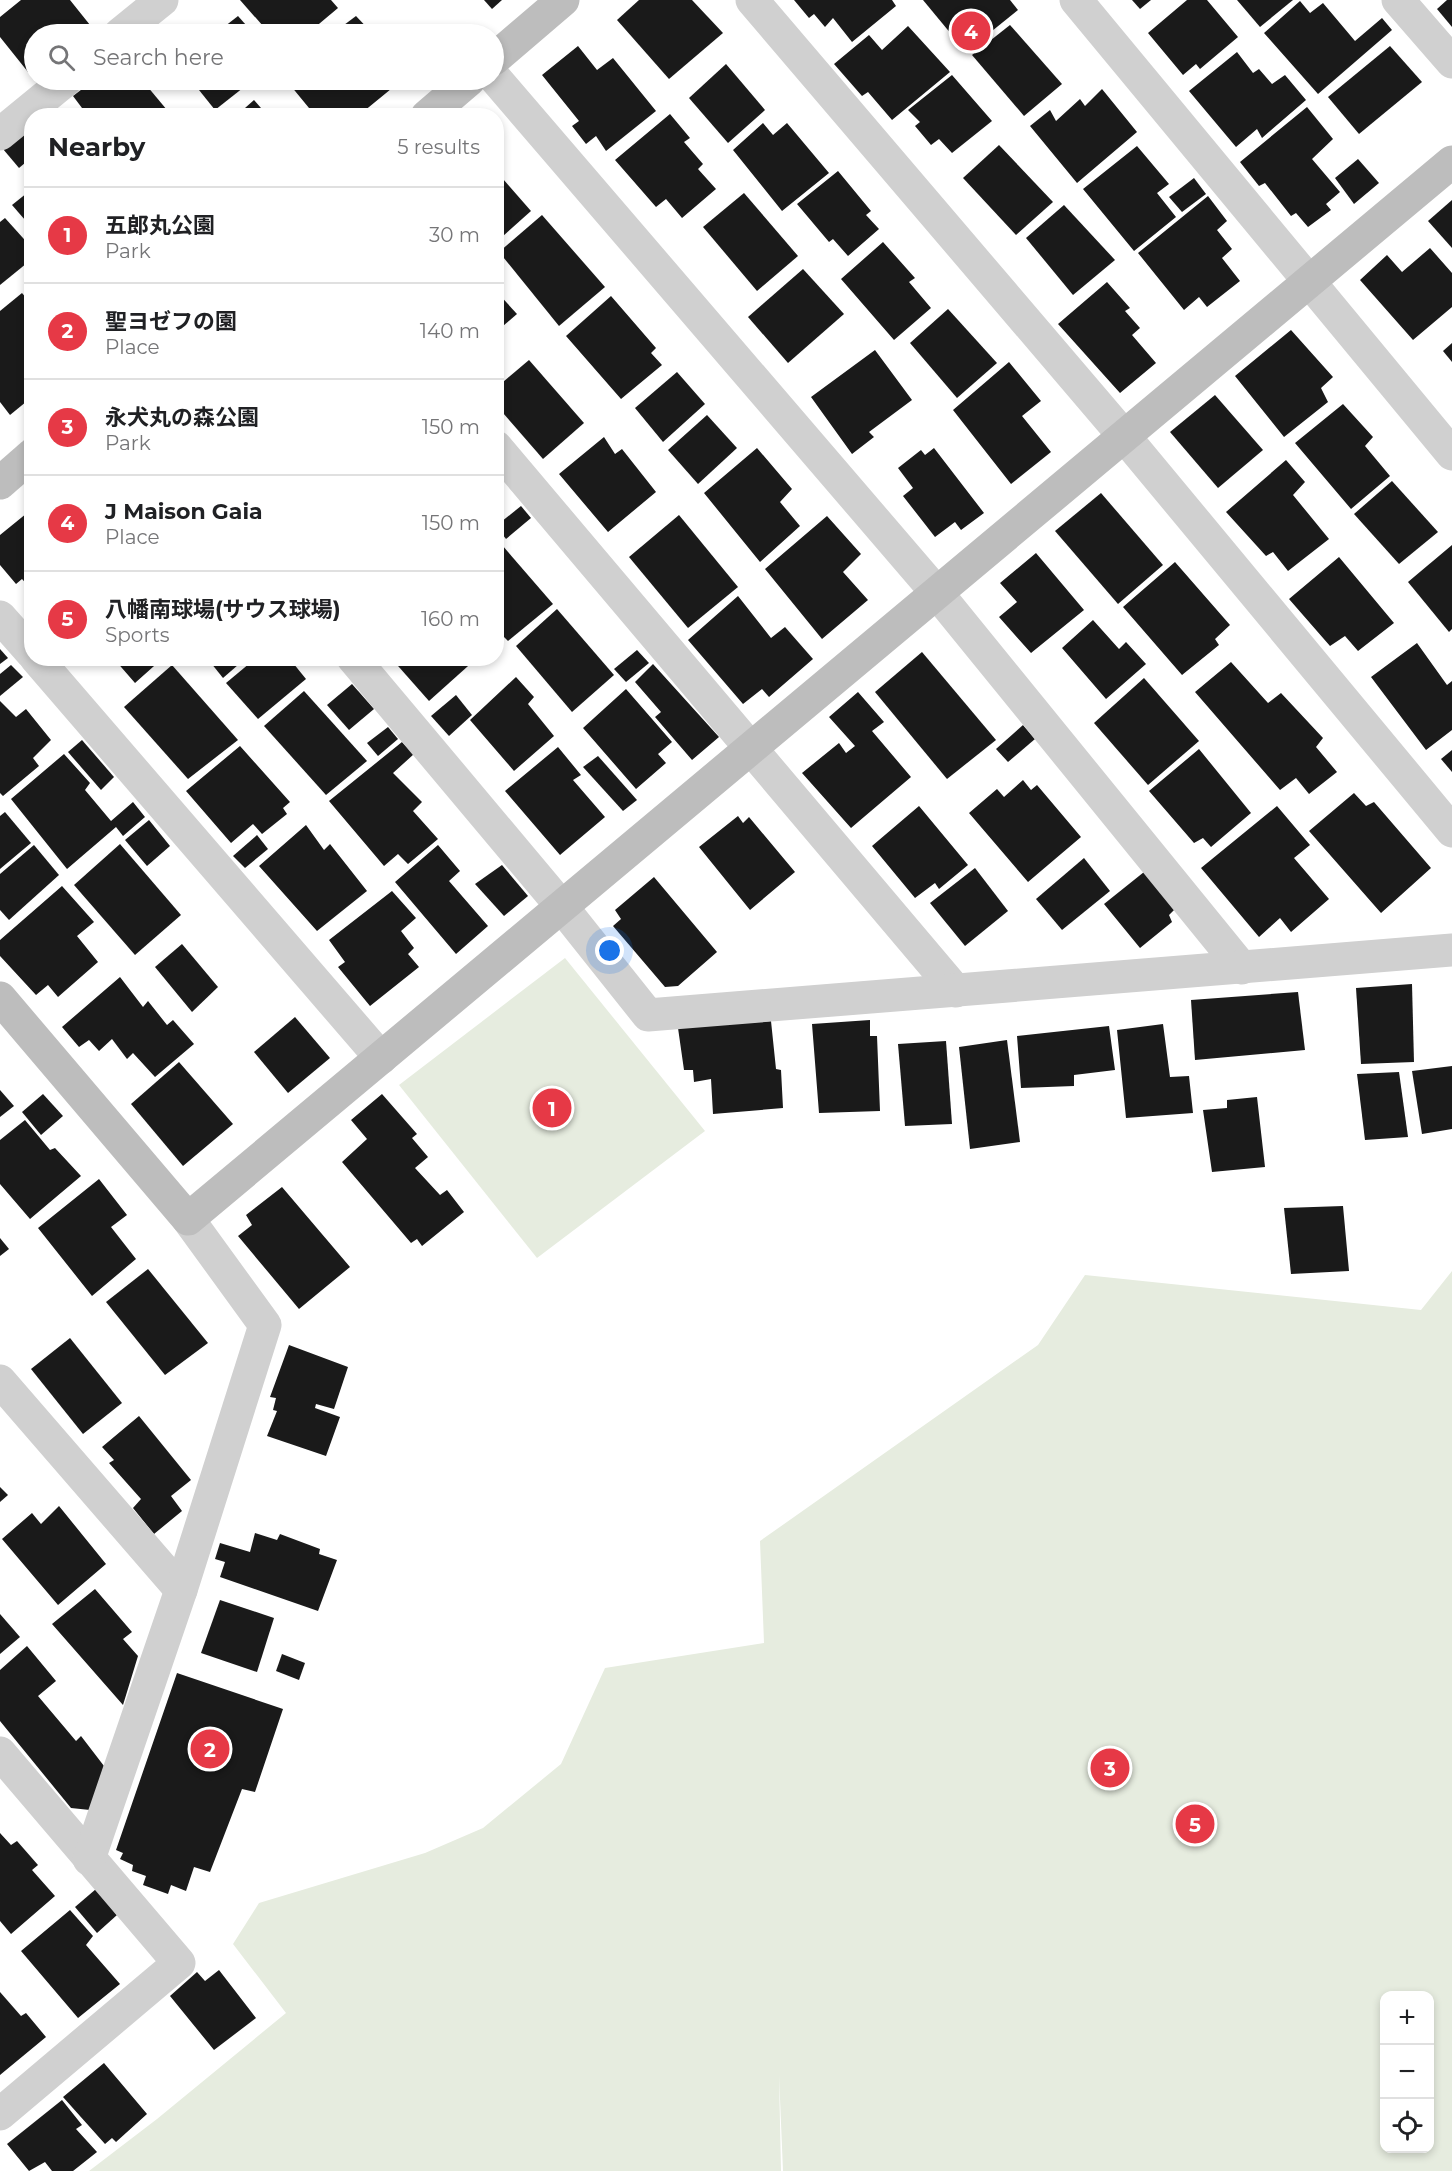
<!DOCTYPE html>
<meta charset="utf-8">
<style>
:root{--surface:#fff;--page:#f6f6f6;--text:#202124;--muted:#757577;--line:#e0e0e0;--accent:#e63946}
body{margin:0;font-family:Montserrat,"Noto Sans JP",sans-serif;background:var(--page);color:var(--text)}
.controls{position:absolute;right:18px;bottom:18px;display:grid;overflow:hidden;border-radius:12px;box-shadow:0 3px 9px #0003}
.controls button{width:54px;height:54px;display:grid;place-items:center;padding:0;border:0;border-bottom:2px solid var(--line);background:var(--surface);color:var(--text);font:30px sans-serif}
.you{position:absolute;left:610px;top:951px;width:21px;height:21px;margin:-15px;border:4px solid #fff;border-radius:50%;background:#1a73e8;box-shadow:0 0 0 9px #1a73e833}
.badge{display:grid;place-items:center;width:39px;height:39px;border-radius:50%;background:var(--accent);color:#fff;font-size:20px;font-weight:700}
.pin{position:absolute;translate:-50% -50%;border:3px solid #fff;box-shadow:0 2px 6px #0006}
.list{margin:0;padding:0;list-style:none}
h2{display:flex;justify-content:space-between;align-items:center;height:78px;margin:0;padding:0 24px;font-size:26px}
h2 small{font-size:20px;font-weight:400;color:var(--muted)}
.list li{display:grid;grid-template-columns:39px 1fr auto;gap:18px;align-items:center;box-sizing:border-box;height:96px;padding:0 24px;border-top:2px solid var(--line)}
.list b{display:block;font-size:22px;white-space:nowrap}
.list p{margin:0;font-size:20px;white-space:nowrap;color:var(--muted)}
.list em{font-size:20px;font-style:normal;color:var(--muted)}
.icon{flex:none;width:33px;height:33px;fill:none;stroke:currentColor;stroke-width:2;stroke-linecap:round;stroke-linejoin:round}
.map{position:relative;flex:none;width:1452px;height:2171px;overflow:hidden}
.search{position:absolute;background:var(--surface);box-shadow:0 3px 9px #0003;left:24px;top:24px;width:480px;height:66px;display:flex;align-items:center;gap:15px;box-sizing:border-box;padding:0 21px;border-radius:33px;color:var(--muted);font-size:22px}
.panel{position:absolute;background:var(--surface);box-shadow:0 3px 9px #0003;left:24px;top:108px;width:480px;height:558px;border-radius:24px}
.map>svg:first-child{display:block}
.green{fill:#e6ecdf;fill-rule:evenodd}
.building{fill:#1a1a1a}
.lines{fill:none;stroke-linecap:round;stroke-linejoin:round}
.street{stroke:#d0d0d0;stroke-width:33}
.secondary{stroke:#bdbdbd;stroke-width:33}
</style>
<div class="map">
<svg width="1452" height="2171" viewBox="0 0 1452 2171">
<rect width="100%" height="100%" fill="#fff"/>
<g class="green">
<path d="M565,958L705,1131L537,1258L399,1085Z"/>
<path d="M1452,1271V2171H783L779,2075L781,2171H89L157,2119L286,2013L233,1944L259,1903L425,1853L483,1828L561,1764L605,1668L764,1643L760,1541L1038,1345L1085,1275L1421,1310ZM1384,1996H1430V2148H1384Z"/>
</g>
<g class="building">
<path d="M21,0H70L90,25L77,34H34V67L28,72L0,37V17Z"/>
<path d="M240,0H331L338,8L307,34H270Z"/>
<path d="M484,0H502L492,9Z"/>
<path d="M639,0H692L723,33L669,79L617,20Z"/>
<path d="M794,0H892L896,6L852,42L833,18L825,27L814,14L809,18Z"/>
<path d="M923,0H1010L1018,10L966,52Z"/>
<path d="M1132,0H1151L1140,9Z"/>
<path d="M1187,0H1207L1238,37L1200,69L1196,64L1183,75L1148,33Z"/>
<path d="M1237,0H1293L1260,27Z"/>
<path d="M1447,0H1452V27L1437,9Z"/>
<path d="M1300,1L1310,13L1323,3L1355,41L1382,18L1392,30L1318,94L1264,33Z"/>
<path d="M238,16L254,34H215Z"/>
<path d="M356,16L373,34H332Z"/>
<path d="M1010,25L1062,84L1024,116L972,55Z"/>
<path d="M908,26L950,72L892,120L868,92L862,96L834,64L869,35L882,50Z"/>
<path d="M578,46L597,70L613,58L656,111L606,151L596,136L586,144L572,126L579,121L542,75Z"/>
<path d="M1390,46L1422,82L1359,134L1328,97Z"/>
<path d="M1237,52L1253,73L1259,69L1272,84L1285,75L1306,100L1262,138L1257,129L1236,147L1189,91Z"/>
<path d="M726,64L765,110L728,143L689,98Z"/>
<path d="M952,75L992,121L952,153L939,139L931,145L915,126L920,122L908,110Z"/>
<path d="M94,80H142L172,116H88L73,96Z"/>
<path d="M191,80H253L215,110Z"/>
<path d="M286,80H402L358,116H301L309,108Z"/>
<path d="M1102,89L1137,132L1077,183L1030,126L1050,110L1056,121L1080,99L1085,106Z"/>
<path d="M254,100L268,116H236Z"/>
<path d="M1307,107L1333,139L1312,159L1340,192L1326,204L1331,210L1308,227L1296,213L1291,216L1265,183L1259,186L1240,162Z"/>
<path d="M670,114L690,138L684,142L703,164L698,169L716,189L682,218L666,199L656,207L615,160Z"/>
<path d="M763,123L773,135L787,123L829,173L782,211L733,150Z"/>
<path d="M32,125V157L19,168L3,149Z"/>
<path d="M999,145L1053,202L1016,235L963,178Z"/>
<path d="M1137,146L1169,184L1157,193L1176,217L1134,251L1083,189Z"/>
<path d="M1358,159L1379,183L1354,204L1335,178Z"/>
<path d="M496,171L531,211L502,237L496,231Z"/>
<path d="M838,171L871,211L866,215L879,229L848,256L833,239L829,242L797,204Z"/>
<path d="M1194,178L1206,194L1182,212L1169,197Z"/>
<path d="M32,189V228L12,205Z"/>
<path d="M744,193L798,256L757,291L703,227Z"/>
<path d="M1208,196L1227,221L1217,230L1232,249L1222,258L1240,281L1207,307L1199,297L1184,310L1138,253Z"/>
<path d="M1452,200V248L1428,221Z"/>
<path d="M1064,205L1115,260L1073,295L1026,238Z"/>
<path d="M542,215L605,287L559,326L499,252Z"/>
<path d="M5,218L32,248V259L0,285V222Z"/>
<path d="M883,242L915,278L909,282L931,308L894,340L841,279Z"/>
<path d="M1430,248L1452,273V307L1413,340L1360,280L1387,255L1402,272Z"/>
<path d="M803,269L844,314L788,363L748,317Z"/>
<path d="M1107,282L1130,308L1125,311L1140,328L1132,335L1156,363L1120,393L1058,324Z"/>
<path d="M496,291L517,314L496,332Z"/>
<path d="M22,293L32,305V397L10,415L0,402V311Z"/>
<path d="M611,296L656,348L651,353L662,365L621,399L566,336Z"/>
<path d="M948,309L997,363L957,398L910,343Z"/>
<path d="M1291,330L1333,377L1321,388L1328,402L1284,437L1235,376Z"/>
<path d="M1452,343V362L1443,351Z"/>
<path d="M875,350L912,400L869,432L874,437L852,454L811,397Z"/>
<path d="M529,360L584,423L543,459L496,405V388Z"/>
<path d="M1009,362L1041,401L1022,416L1051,452L1011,484L953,410Z"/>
<path d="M677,372L705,404L663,442L635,408Z"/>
<path d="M1215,395L1263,450L1218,488L1170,432Z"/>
<path d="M1343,404L1373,437L1365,446L1390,476L1351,509L1295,443Z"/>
<path d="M707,415L737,448L698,484L668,450Z"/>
<path d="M604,437L615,454L622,449L656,492L608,532L559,474Z"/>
<path d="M757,448L792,489L780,502L800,526L760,562L704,493Z"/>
<path d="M934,448L984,513L961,530L955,522L935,537L903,496L913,488L898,468L921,450L925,455Z"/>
<path d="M1286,460L1305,482L1293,495L1329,539L1288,571L1273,552L1266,556L1226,512Z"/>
<path d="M1392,481L1438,532L1399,564L1354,514Z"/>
<path d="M1101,493L1163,565L1118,604L1055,531Z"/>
<path d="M521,506L531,518L506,539L496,526Z"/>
<path d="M32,509V590L22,579L16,584L0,565V535Z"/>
<path d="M679,515L738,587L688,628L629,557Z"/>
<path d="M827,516L861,554L843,572L868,600L822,639L765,569Z"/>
<path d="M496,538L553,604L508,641L496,629Z"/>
<path d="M1452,545V629L1449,632L1408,582Z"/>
<path d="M1036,553L1084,610L1031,653L999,617L1017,602L1000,583Z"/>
<path d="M1339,557L1394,623L1358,651L1345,636L1330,646L1289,599Z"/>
<path d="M1175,562L1230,625L1215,639L1219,645L1182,675L1123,607Z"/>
<path d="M738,596L771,638L785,627L813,659L769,697L762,689L743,704L688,640Z"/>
<path d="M557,609L614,675L572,712L516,646Z"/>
<path d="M1093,620L1119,649L1126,642L1146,664L1106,699L1062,648Z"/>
<path d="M1417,643L1447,685L1452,681V730L1426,750L1371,677Z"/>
<path d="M0,649L8,658L0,664Z"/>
<path d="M637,650L649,663L626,682L614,669Z"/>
<path d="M922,652L996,740L947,779L875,692Z"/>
<path d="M107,658H163L135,683L115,660L111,664Z"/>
<path d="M207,658H246L223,678Z"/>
<path d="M256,658H289L306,679L258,719L226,683Z"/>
<path d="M391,658H477L429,701Z"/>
<path d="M1231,662L1268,703L1281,693L1323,738L1316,747L1337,772L1309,794L1296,778L1280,790L1195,692Z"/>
<path d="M653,664L719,737L692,760L655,717L661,712L635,682Z"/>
<path d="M11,665L23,677L0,696V674Z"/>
<path d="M172,665L238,740L188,779L124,707Z"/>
<path d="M516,677L534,697L528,704L554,736L514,771L470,720Z"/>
<path d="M1144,678L1199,741L1148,785L1094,723Z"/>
<path d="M352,684L374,709L349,730L327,705Z"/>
<path d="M626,689L672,742L658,754L666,763L636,789L583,728Z"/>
<path d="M304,691L367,761L326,795L264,726Z"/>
<path d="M858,692L884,722L872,731L911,777L851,828L802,773L839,743L846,753L855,746L829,717Z"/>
<path d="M456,695L472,715L449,736L431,716Z"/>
<path d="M0,701L16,717L26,709L51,740L33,758L39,766L3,796L0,793Z"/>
<path d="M1023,725L1035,739L1008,762L996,749Z"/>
<path d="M388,727L398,739L378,756L367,743Z"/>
<path d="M82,740L114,777L101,790L68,752Z"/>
<path d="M402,742L414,754L393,773L422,802L413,811L438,839L408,864L398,854L384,866L329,801Z"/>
<path d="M240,746L290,802L283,808L287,814L262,834L253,824L231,843L186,791Z"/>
<path d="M558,747L581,775L573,780L605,817L560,855L505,791Z"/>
<path d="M1199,749L1251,813L1211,847L1203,838L1194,843L1149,791Z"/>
<path d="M1452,750V772L1441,759Z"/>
<path d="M64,754L90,783L85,790L111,821L133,802L145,817L123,836L116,827L67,869L11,799Z"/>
<path d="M598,756L637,800L623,811L583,767Z"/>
<path d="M1023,780L1031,790L1037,785L1081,837L1028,882L969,813L997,789L1004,797Z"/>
<path d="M1354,793L1366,806L1374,802L1431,868L1381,913L1309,831Z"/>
<path d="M919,806L968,865L939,889L935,883L915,898L872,846Z"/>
<path d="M1277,806L1310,845L1294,858L1329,899L1291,932L1280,918L1259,937L1201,868Z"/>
<path d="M5,812L31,843L0,869V816Z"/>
<path d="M738,816L743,823L749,817L795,872L750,910L699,847Z"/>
<path d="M149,820L170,846L147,866L125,840Z"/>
<path d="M306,825L324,850L330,844L367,891L317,931L259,866Z"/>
<path d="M257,835L268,849L245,868L233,856Z"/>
<path d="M120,844L181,915L135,955L74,885Z"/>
<path d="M34,845L59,875L9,920L0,910V874Z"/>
<path d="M438,845L460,871L449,881L488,926L456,954L395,882Z"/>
<path d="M1084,858L1110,891L1062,930L1036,899Z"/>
<path d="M502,865L528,896L504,916L475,884Z"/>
<path d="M975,868L1008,911L965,946L930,903Z"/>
<path d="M1144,872L1175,909L1169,915L1172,922L1140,948L1104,904Z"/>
<path d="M654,877L717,952L678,986L665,987L613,926L621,919L615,910Z"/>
<path d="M62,886L94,922L77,936L98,962L58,997L48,985L36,995L0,956V940Z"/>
<path d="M392,891L416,918L401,931L414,948L408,954L419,967L370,1006L338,967L345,962L329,940Z"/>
<path d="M182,944L218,987L192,1012L155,967Z"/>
<path d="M120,977L143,1007L148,1001L167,1025L173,1020L194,1044L155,1077L133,1053L127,1059L112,1039L99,1051L89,1040L79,1047L62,1027Z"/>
<path d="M1412,984L1414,1062L1361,1064L1356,988Z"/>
<path d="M1298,992L1305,1050L1195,1060L1191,1000Z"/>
<path d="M295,1017L330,1058L288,1093L254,1052Z"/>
<path d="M870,1020V1036H877L880,1111L819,1113L812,1024Z"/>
<path d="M771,1021L776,1069L781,1070L783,1108L713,1114L711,1079L694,1082L693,1070H684L678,1028Z"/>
<path d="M1163,1024L1170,1077L1189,1076L1193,1113L1126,1118L1117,1030Z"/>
<path d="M1109,1026L1115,1070L1074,1075V1086L1021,1088L1017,1036Z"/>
<path d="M1007,1040L1020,1142L970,1149L959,1047Z"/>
<path d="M946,1041L952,1124L905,1126L898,1044Z"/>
<path d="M179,1062L233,1124L183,1166L131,1104Z"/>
<path d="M1452,1066V1129L1422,1134L1412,1071Z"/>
<path d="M1399,1072L1408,1137L1365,1140L1357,1074Z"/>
<path d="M0,1090L14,1106L0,1117Z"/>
<path d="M43,1094L63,1116L41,1135L22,1112Z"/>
<path d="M382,1094L417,1134L412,1138L428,1157L415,1168L440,1195L447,1190L464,1212L422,1246L417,1239L411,1243L342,1162L367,1139L351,1120Z"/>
<path d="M1257,1097L1265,1167L1212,1172L1203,1110L1227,1108V1100Z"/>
<path d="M25,1120L50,1150L55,1148L81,1176L30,1219L0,1184V1140Z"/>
<path d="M99,1179L127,1215L111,1227L136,1259L92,1296L38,1228Z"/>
<path d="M282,1187L350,1267L299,1309L238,1236L252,1225L246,1215Z"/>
<path d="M1343,1206L1349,1271L1291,1274L1284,1208Z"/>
<path d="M0,1238L9,1249L0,1256Z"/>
<path d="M148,1269L208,1343L165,1375L106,1302Z"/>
<path d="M70,1338L122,1403L83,1434L31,1369Z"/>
<path d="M289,1345L348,1367L334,1409L316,1404L315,1408L340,1417L326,1456L267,1436L277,1411L273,1410L276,1398L270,1397Z"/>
<path d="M139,1416L191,1480L171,1496L182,1511L154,1534L133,1508L141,1499L109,1463L114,1460L102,1447Z"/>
<path d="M0,1487L8,1495L0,1502Z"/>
<path d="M59,1506L106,1564L58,1605L2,1539L32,1513L41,1524Z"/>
<path d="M255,1533L277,1540L280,1534L320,1549L319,1554L337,1560L318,1611L220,1577L225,1562L215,1559L220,1543L250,1552Z"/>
<path d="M95,1589L132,1632L123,1639L138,1656L123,1705L52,1624Z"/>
<path d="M220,1600L274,1618L257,1672L201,1653Z"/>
<path d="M0,1614L20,1637L0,1654Z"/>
<path d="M27,1646L56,1681L38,1696L76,1741L81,1736L104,1766L90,1810L71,1808L0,1721V1670Z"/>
<path d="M282,1654L305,1663L299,1680L276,1671Z"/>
<path d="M177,1673L283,1709L255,1792L242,1789L210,1872L194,1867L186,1891L171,1885L168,1894L143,1885L146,1876L132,1871L133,1865L120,1859L123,1853L116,1850Z"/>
<path d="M0,1833L11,1845L17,1841L38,1865L32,1870L55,1896L11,1934L0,1921Z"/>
<path d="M96,1889L117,1915L97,1933L75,1907Z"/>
<path d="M70,1910L93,1936L86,1945L120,1984L78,2018L21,1951Z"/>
<path d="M219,1970L256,2018L214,2050L170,1996L197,1972L205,1981Z"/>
<path d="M0,1992L21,2016L26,2013L46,2037L0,2075Z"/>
<path d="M104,2063L147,2114L116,2142L112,2138L105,2144L63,2097Z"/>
<path d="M62,2100L82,2125L76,2129L97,2152L73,2171H52L45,2162L29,2171L7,2144Z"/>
</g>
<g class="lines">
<g class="street">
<path d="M752,0L1124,436L1452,831"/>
<path d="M1076,0L1452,454"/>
<path d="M1398,0L1452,62"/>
<path d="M120,34L162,0"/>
<path d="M494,77L937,593L1242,968"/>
<path d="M0,134L66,80"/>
<path d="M496,447L956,991"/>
<path d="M0,617L32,653"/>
<path d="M36,658L381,1058"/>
<path d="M353,658L562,907L648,1015L1452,950"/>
<path d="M0,1381L181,1590"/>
<path d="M0,1753L179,1963L0,2114"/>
<path d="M89,1859L181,1590L265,1325L188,1219"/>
</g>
<g class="secondary">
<path d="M494,59L563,0"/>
<path d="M427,116L469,80"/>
<path d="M0,483L32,455"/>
<path d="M0,998L188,1219L1452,162"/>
</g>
</g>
</svg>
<div class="controls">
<button>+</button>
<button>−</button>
<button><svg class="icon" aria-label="locate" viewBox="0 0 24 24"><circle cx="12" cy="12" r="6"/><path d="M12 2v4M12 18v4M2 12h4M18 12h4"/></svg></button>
</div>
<div class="you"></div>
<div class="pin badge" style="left:552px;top:1108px">1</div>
<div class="pin badge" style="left:210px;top:1749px">2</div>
<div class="pin badge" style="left:1110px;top:1768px">3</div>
<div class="pin badge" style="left:971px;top:31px">4</div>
<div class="pin badge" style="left:1195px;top:1824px">5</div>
<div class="search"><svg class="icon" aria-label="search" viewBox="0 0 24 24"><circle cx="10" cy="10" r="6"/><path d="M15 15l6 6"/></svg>Search here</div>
<section class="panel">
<h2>Nearby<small>5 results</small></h2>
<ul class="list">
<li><span class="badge">1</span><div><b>五郎丸公園</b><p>Park</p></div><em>30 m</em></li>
<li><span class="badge">2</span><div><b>聖ヨゼフの園</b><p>Place</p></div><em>140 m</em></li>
<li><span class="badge">3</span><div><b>永犬丸の森公園</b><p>Park</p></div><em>150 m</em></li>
<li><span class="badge">4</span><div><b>J Maison Gaia</b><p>Place</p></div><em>150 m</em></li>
<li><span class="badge">5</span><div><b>八幡南球場(サウス球場)</b><p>Sports</p></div><em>160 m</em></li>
</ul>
</section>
</div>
